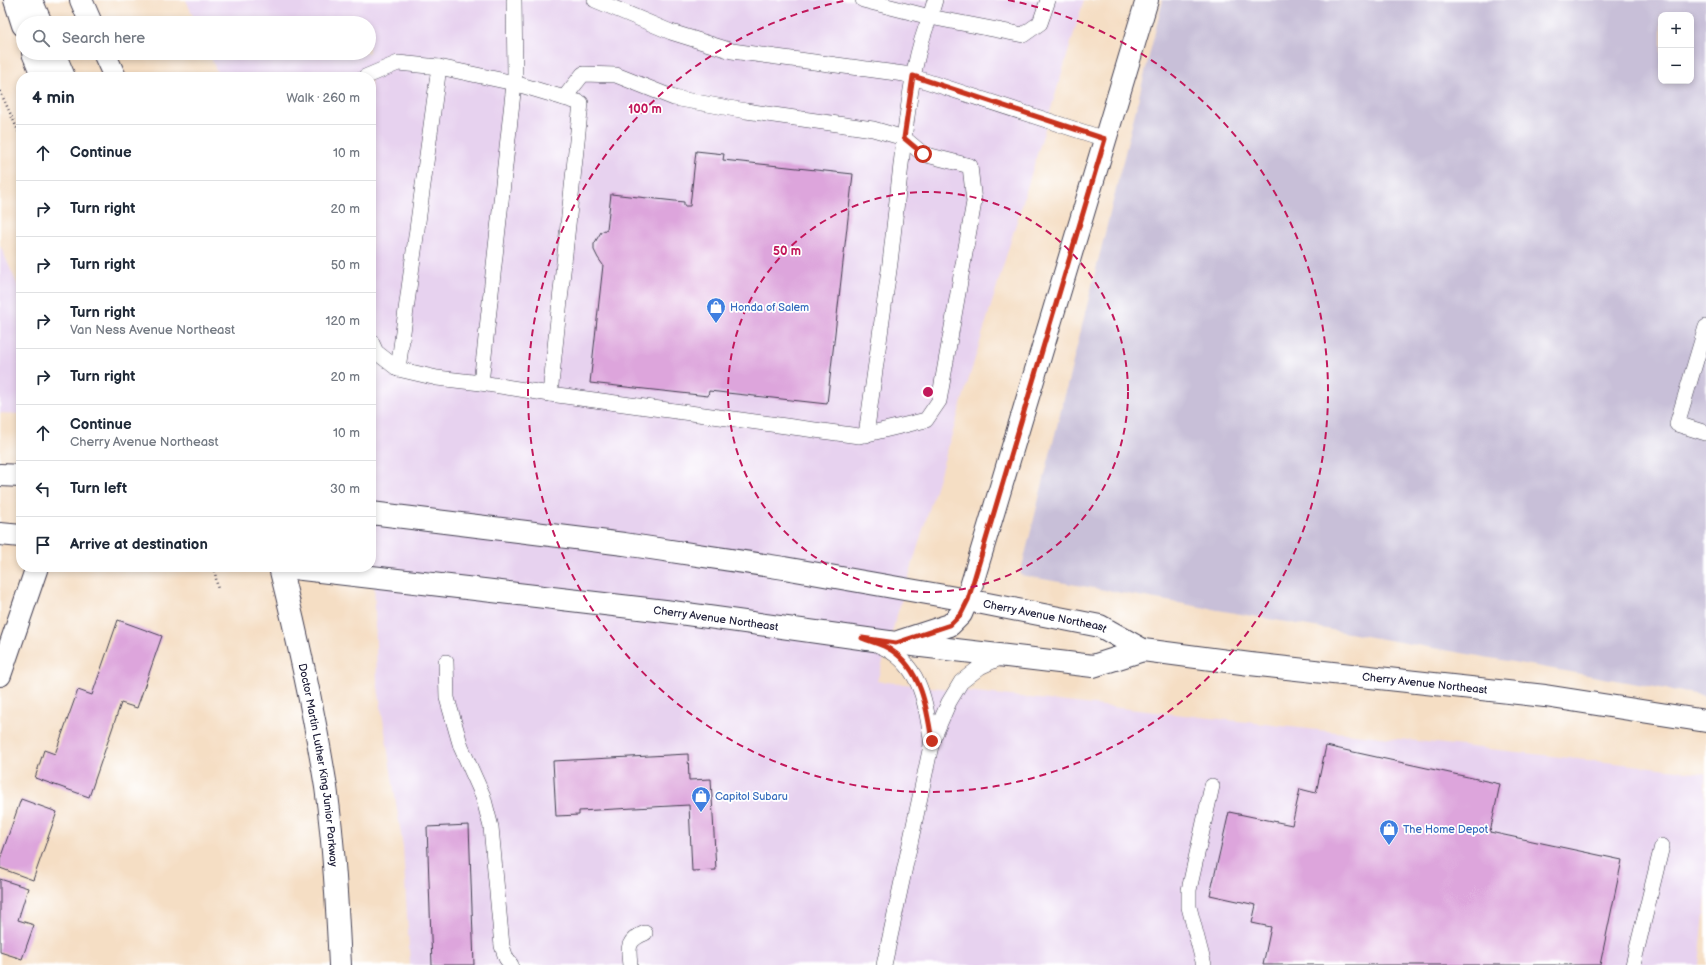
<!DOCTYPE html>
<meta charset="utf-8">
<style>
:root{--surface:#fff;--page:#f2f2f3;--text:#1f2937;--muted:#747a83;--line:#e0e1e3}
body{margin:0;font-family:"Balsamiq Sans",sans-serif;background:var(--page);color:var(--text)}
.controls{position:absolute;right:12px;top:12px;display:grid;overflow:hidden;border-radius:8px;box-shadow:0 2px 6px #0003}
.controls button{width:36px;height:36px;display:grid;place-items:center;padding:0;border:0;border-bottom:1px solid var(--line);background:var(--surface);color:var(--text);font:20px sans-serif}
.stop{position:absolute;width:12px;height:12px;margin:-9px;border:3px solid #c8321e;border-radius:50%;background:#fff}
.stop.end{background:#c8321e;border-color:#fff;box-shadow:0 1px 4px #0008}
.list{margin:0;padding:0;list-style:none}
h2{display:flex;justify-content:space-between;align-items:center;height:52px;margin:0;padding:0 16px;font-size:17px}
h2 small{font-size:13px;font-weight:400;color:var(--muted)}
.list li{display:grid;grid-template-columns:26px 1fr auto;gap:12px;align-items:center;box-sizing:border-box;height:56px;padding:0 16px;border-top:1px solid var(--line)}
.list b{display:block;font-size:15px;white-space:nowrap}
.list p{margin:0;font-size:13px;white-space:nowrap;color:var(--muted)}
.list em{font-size:13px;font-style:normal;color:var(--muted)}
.icon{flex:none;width:22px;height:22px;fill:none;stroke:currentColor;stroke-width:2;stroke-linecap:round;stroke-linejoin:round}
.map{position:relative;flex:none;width:1706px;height:965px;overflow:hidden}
.search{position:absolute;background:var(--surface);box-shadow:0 2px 6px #0003;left:16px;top:16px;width:360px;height:44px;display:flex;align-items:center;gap:10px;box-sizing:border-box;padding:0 14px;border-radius:22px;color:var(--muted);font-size:15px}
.panel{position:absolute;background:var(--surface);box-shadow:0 2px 6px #0003;left:16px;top:72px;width:360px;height:500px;border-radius:16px}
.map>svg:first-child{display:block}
.built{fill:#e7d2ef}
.industrial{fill:#c8bfd8;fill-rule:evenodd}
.building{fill:#dda5dc}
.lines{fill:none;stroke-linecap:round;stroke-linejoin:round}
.service-casing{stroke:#423e50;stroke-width:16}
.minor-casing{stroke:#423e50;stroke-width:24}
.secondary-casing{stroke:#423e50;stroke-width:24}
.trunk-casing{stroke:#423e50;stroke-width:24}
.path{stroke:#423e50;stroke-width:2.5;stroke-dasharray:1 3;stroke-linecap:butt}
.service{stroke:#fff;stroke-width:15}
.minor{stroke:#fff;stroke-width:22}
.secondary{stroke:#fff;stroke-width:22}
.trunk{stroke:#fff;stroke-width:22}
.route{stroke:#c8321e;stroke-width:5}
.ring{fill:none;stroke:#c2185b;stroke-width:2;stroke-dasharray:7 5}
.labels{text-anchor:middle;stroke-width:3.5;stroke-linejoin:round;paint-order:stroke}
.shop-label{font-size:11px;fill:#366cbe;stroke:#fff;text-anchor:start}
.street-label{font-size:11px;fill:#22223b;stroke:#fff}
.centre{fill:#c2185b;stroke:#fff;stroke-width:2}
.ring-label{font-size:12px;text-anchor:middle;font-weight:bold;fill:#c2185b;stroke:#fff;stroke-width:3.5;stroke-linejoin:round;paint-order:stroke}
</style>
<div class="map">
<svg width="1706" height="965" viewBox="0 0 1706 965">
<rect width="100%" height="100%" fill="#fff"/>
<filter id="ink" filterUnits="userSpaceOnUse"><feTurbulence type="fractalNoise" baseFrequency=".025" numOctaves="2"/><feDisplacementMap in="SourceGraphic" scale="8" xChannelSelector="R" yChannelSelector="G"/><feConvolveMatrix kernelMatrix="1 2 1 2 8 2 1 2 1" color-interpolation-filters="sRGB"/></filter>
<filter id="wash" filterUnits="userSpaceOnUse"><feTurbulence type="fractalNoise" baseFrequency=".012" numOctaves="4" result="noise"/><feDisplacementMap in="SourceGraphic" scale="16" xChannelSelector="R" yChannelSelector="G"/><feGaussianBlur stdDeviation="0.9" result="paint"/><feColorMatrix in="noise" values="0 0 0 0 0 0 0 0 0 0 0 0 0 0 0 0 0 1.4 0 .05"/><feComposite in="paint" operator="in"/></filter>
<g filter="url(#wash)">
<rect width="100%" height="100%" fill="#f5dec4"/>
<g class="built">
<path d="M186,0H1084L877,681L1705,773L1706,894L1699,965H410L403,847L377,681L371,467V77H219L209,53H369V23H196Z"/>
<path d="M0,245L21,293V414L0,413Z"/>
</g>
<path class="industrial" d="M1163,0H1706V696L1020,575ZM1661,15H1691V81H1661Z"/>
<g id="blocks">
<g class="building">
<path d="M696,151L724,154L723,160L853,174L827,404L709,391L708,396L590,383L603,265L598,258L594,250V244L601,232L607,229L611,194L684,202V206H690Z"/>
<path d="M118,620L162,636L137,708L121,703L89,797L35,778L44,750L55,754L78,690L92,695Z"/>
<path d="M1326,746L1500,784L1490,832L1622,860L1600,965H1263L1271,927L1252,923L1256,905L1210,895L1229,812L1292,825L1300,789L1316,793Z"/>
<path d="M688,754L689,780L711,779L716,870L692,871L689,805L579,811V815L556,816L553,761Z"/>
<path d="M21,799L57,812L33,880L0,868V859Z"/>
<path d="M469,825L474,965H432L427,827Z"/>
<path d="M0,879L28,888L18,920L34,925L22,959L0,952Z"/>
</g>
</g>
</g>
<g filter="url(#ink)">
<use href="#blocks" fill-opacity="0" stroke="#423e50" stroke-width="1"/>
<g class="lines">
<defs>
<g id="service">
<path d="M595,0L671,32L732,51L904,74L1105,139"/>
<path d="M863,0L930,17L935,0"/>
<path d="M365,77L398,63L439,67L514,83L581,103L550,394L481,383L437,378L398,369L376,352L371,341"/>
<path d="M564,98L583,74L616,75L674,98L746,111L873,129L904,138L890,263L866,435"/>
<path d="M1706,327L1677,424L1706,433"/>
<path d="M398,369L439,67"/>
<path d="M481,383L515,75L514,0"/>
<path d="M550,394L859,436L926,420L939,401L974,202L970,166L923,154L904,138C910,97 914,55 930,17L1023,35L1040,23L1048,0"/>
<path d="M878,645C919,661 926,700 931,739"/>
<path d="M446,662L447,698L461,747L483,796L491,827L502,946L506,958L511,965"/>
<path d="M630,965C628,947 627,940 645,933"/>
<path d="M884,965L932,741L949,702L961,682L980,667L1004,656"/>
<path d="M1204,965L1189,907V890L1212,786"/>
<path d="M1633,965L1662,846"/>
</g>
<g id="minor">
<path d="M967,600L1147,0"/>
<path d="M0,675L37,567"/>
</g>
<g id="secondary">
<path d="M0,475L21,476"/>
<path id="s1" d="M371,513L624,544L784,568L967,600L1100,626L1143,650L1250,664L1545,696L1706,721"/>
<path d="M0,534L21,536"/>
<path id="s2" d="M285,567L665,611L896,643L1093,666L1143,650"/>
<path d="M901,641L950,625L961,614L967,600"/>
</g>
<g id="trunk">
<path d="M15,0L23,25"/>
<path d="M31,0L41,23"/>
<path d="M81,0L91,23"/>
<path d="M33,53L43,77"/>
<path d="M54,53L64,77"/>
<path d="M104,53L115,77"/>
<path id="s3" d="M280,567C298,639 314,713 326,787C334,846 337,905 340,965"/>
</g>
</defs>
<use href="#service" class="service-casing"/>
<use href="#minor" class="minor-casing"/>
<use href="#secondary" class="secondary-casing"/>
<use href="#trunk" class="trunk-casing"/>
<g class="path">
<path d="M0,91L21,137"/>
<path d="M214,567L218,590"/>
</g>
<use href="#service" class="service"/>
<use href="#minor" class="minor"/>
<use href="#secondary" class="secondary"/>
<use href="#trunk" class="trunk"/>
</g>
</g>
<g class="lines" filter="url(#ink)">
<path class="route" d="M923,154L904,138L913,76L1105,139L968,600L961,614L950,625L896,643L862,638C871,642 883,644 891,650C921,669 927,708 932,741"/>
</g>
<g class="ring">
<circle cx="928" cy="392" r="200"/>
<path d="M1008 0A400 400 0 1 1 848 0"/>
</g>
<defs>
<symbol id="shop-pin" viewBox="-11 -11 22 30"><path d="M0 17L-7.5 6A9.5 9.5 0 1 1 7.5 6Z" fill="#3f7fe0" stroke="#fff"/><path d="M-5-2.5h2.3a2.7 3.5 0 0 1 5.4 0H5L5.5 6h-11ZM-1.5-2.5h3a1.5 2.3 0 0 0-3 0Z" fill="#fff"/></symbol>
</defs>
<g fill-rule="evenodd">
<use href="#shop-pin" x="705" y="296" width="22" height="30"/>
<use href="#shop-pin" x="690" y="785" width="22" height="30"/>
<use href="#shop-pin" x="1378" y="818" width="22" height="30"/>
</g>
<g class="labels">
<g class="shop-label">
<text x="730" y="311">Honda of Salem</text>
<text x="715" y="800">Capitol Subaru</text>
<text x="1403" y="833">The Home Depot</text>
</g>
<g class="street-label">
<text dy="4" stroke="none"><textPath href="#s1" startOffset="682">Cherry Avenue Northeast</textPath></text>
<text dy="4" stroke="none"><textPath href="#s2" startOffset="434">Cherry Avenue Northeast</textPath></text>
<text dy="4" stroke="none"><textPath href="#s1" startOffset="1071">Cherry Avenue Northeast</textPath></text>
<text dy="4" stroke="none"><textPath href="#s3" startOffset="202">Doctor Martin Luther King Junior Parkway</textPath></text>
</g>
</g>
<circle cx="928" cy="392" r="6" class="centre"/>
<g class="ring-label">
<text x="645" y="113">100 m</text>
<text x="787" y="255">50 m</text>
</g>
</svg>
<div class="controls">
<button>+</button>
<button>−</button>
</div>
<div class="stop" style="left:923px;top:154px"></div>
<div class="stop end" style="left:932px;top:741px"></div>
<div class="search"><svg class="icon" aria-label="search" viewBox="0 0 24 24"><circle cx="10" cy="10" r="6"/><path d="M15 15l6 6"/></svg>Search here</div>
<section class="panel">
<h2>4 min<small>Walk · 260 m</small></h2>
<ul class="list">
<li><svg class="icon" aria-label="ahead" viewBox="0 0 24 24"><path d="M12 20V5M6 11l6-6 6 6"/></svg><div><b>Continue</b></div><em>10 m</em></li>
<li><svg class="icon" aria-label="right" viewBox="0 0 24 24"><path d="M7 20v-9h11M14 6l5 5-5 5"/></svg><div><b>Turn right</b></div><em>20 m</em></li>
<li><svg class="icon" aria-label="right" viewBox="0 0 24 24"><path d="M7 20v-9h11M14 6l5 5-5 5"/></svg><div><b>Turn right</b></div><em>50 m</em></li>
<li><svg class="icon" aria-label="right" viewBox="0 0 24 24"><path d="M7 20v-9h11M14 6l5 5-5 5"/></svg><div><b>Turn right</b><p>Van Ness Avenue Northeast</p></div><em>120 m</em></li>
<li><svg class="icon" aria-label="right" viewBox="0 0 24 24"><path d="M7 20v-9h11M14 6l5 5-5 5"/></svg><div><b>Turn right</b></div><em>20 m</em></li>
<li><svg class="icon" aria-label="ahead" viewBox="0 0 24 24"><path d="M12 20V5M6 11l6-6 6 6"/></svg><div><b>Continue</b><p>Cherry Avenue Northeast</p></div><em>10 m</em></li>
<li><svg class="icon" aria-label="left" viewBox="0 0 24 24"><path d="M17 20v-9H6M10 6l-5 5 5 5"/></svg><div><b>Turn left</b></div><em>30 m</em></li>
<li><svg class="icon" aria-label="arrive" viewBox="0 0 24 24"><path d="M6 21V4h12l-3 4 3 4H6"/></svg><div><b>Arrive at destination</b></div></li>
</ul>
</section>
</div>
